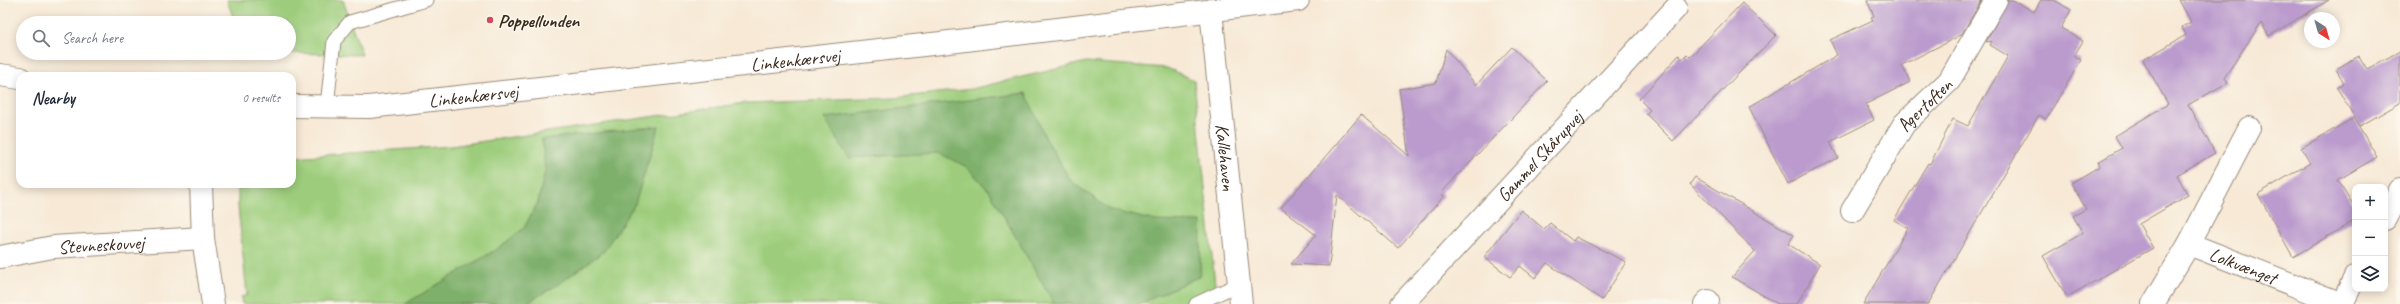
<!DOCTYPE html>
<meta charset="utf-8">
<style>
:root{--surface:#fff;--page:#f2f2f3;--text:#1f2937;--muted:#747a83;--line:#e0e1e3}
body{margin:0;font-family:Caveat,sans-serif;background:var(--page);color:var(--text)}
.controls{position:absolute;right:12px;bottom:12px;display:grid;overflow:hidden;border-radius:8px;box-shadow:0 2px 10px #0003}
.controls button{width:36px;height:36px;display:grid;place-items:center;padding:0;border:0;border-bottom:1px solid var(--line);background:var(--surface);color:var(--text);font:20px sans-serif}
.compass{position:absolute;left:2304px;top:12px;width:36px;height:36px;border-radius:50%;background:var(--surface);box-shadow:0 2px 10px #0003;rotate:143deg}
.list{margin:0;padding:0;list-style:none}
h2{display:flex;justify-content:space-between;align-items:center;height:52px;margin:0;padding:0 16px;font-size:17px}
h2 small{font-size:13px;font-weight:400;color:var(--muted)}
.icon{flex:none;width:22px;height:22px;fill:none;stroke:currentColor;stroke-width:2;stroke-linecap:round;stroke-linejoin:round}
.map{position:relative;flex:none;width:2400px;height:304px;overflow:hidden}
.search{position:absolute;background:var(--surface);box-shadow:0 2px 10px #0003;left:16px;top:16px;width:280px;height:44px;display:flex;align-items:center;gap:10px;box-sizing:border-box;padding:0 14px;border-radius:22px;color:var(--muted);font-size:15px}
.panel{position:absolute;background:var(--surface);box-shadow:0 2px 10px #0003;left:16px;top:72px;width:280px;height:116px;border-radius:12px}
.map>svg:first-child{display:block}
.green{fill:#9dcd7c;stroke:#6c7c4d}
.forest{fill:#7eb06c;stroke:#5c6d45}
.building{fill:#bb9bcd}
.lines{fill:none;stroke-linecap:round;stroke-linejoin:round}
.service-casing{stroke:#998a7a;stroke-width:15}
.minor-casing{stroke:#998a7a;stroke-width:24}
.tertiary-casing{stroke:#998a7a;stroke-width:24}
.service{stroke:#fff;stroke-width:13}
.minor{stroke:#fff;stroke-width:22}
.tertiary{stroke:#fff;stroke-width:22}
.poi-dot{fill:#d1495b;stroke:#fbf7ec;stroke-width:1.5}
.labels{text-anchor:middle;stroke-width:3;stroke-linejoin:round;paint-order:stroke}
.poi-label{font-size:19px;font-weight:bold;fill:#3b2a1e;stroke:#fbf7ec;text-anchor:start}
.street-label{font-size:19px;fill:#3b2a1e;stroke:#fbf7ec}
</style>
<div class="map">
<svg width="2400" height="304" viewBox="0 0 2400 304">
<rect width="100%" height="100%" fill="#fbf7ec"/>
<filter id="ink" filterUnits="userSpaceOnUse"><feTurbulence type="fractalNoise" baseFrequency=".025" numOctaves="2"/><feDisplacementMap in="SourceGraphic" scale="8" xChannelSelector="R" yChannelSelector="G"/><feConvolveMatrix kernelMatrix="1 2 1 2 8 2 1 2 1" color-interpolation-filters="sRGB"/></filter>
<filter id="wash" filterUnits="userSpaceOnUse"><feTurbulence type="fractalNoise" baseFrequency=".012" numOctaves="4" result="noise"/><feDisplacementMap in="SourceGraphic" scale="16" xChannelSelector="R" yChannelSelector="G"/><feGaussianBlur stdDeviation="0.9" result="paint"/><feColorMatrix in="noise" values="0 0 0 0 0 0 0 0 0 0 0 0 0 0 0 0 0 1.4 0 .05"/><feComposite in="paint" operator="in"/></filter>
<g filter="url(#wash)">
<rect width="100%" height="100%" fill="#f7e9d6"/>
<g class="green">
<path d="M227,0H343L362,55L289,53V23H235Z"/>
<path d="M1086,62L1167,68L1194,80L1217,304H242L241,297L247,295L238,207V184H292V157L451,146L745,103L895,98L971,89Z"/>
</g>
<g class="forest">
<path d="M1026,93L1045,137L1071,181L1110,210L1156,221L1201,222L1200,276L1140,304H1054L990,192L967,167L939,153L849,158L824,118Z"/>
<path d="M659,126L635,204L603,252L557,285L525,304H405L497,249L524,228L538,202L545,171L542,139Z"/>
</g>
<g id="blocks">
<g class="building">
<path d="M1867,0H1982L1961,35L1902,65L1910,82L1866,104L1874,120L1830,142L1838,158L1788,184L1749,107L1837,55L1830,40L1873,20L1871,17L1874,16Z"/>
<path d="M2008,0H2013L2034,12L2041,0H2054L2071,10L2061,28L2083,41L2074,56L2081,60L2046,119L2039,115L1928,304H1863L1908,228L1894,220L1928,163L1930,164L1953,119L1968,126L2008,56L1990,45L1992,41L1986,42Z"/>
<path d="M2179,0H2329L2269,36L2261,23L2224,78L2227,83L2188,105L2215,153L2177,175L2188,195L2139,224L2153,248L2067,297L2043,256L2083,233L2073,216L2086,209L2071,183L2100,166L2098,162L2122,148L2115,136L2168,104L2143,60L2186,35L2182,27L2191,22Z"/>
<path d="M1742,3L1776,35L1673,141L1646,114L1650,110L1639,99L1679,55L1682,59L1687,54L1690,57Z"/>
<path d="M1512,47L1547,81L1441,193L1444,196L1398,248L1337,195L1329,266L1291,264L1316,235L1281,208L1361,115L1409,156L1399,89L1436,83L1446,49L1476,85Z"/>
<path d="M2400,51V103L2360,126L2337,88L2344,83L2336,69L2359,56L2367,69Z"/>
<path d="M2354,118L2377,157L2338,180L2355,208V220L2293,257L2258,194L2310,163L2301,148Z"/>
<path d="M1695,177L1794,235L1788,244L1820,264L1797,304H1778L1732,277L1755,251L1690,184Z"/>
<path d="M1521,210L1544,229L1550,223L1573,241L1576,237L1626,262L1602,300L1547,263L1535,278L1520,266L1510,277L1484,257Z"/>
</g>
</g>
</g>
<g filter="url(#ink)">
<use href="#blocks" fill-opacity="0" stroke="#998a7a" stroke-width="1"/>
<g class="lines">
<defs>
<g id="service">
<path d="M327,106L334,41L350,22L426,0"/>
<path d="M1196,304L1239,284"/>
</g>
<g id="minor">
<path id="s1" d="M1211,10L1241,304"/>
<path d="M201,184L203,238L213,304"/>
<path id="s2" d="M1852,211L1904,124L1949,81L1996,0"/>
<path d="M2385,219L2400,190"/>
<path d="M2189,244L2249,128"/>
<path id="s3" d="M0,257L53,247L203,238"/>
<path id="s4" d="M1402,304L1676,8"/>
<path d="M1705,304L1708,301"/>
<path id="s5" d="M2153,304L2189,244L2342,304"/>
<path d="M2342,304L2355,277"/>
</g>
<g id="tertiary">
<path d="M0,75L20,78"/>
<path id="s6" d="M292,106L369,107L941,43L1298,0"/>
</g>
</defs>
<use href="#service" class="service-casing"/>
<use href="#minor" class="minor-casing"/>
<use href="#tertiary" class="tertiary-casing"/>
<use href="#service" class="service"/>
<use href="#minor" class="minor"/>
<use href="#tertiary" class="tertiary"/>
</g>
</g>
<circle class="poi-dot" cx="490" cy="20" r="4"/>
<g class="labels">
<g class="poi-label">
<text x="498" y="27">Poppellunden</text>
</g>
<g class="street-label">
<text dy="7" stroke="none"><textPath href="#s6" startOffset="506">Linkenkærsvej</textPath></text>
<text dy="7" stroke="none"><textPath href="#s6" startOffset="182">Linkenkærsvej</textPath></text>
<text dy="7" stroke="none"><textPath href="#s2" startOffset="129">Agertoften</textPath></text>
<text dy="7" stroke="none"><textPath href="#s4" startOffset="202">Gammel Skårupvej</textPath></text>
<text dy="7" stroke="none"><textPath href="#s1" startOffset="148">Kallehaven</textPath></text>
<text dy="7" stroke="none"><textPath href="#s3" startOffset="102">Stevneskovvej</textPath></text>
<text dy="7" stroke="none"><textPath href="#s5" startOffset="128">Lolkvænget</textPath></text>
</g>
</g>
</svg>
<div class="controls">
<button>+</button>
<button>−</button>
<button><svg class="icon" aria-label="layers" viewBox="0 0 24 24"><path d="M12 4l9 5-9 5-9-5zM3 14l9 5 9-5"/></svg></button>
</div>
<svg class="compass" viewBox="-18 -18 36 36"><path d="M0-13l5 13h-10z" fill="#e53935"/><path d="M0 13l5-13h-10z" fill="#747a83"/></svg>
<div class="search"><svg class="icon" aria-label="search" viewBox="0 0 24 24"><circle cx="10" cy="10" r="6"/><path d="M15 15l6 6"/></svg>Search here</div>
<section class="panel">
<h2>Nearby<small>0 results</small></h2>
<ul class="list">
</ul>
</section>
</div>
